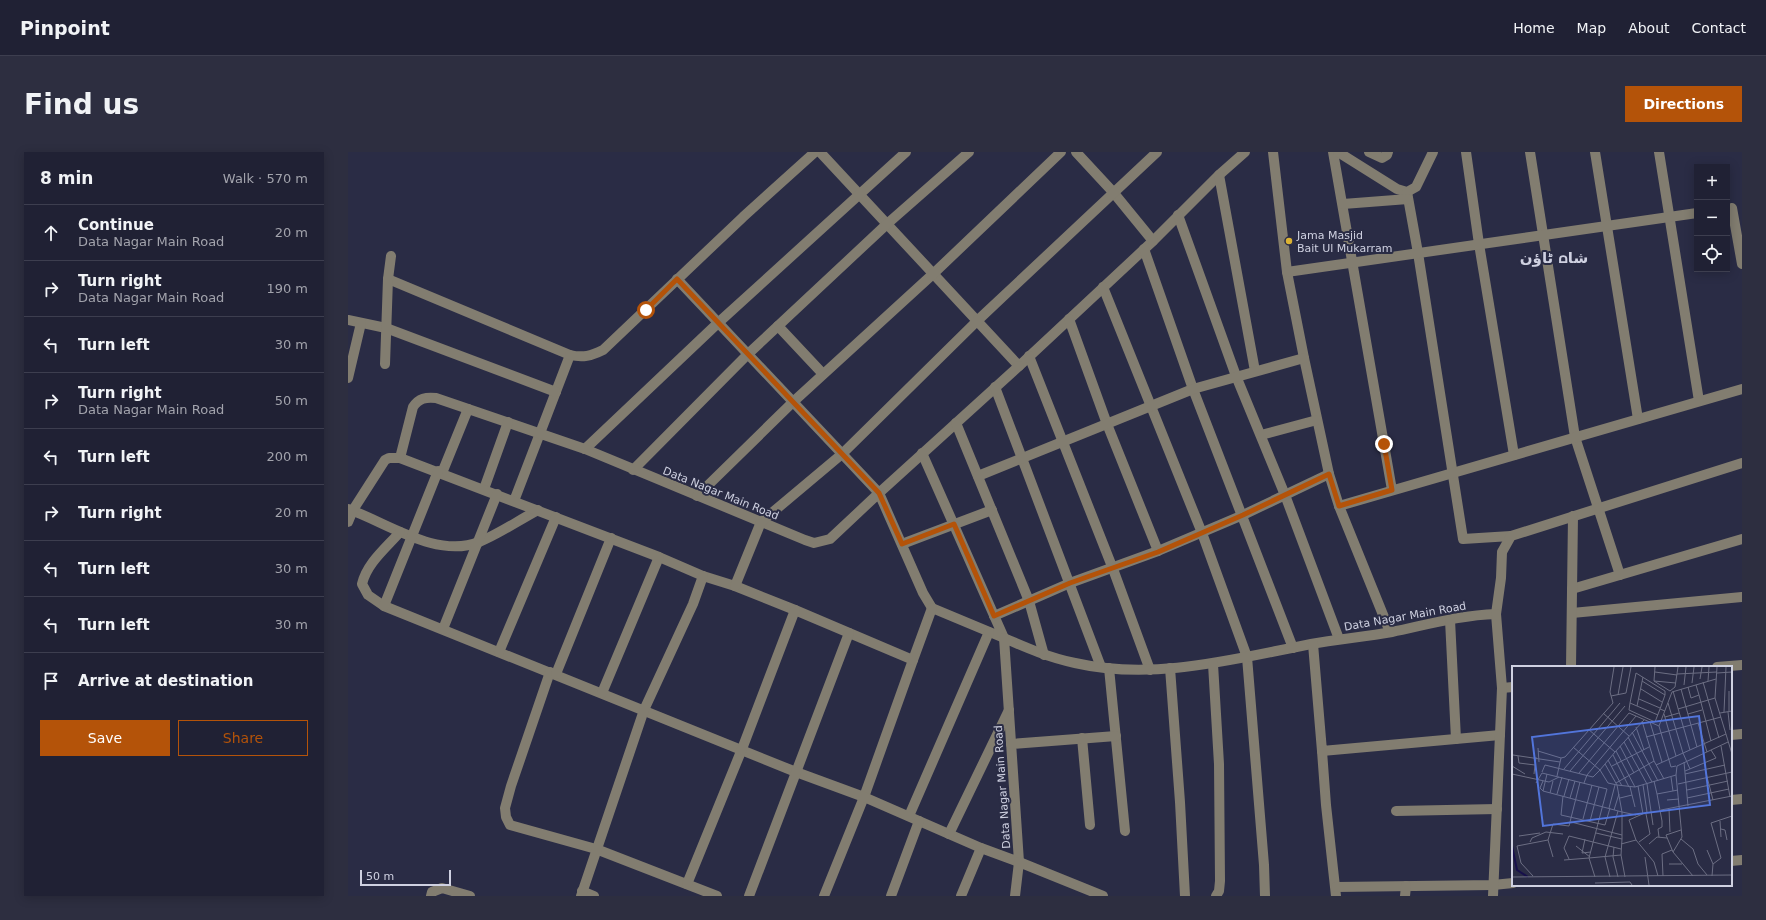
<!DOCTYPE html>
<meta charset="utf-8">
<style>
:root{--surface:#202134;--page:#2d2e40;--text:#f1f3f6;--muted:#a2a3ac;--line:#3d3e4f;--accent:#b45309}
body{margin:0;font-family:"DejaVu Sans",Cairo,sans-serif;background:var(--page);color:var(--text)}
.controls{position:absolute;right:12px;top:12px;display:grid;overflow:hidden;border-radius:0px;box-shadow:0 2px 10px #0003}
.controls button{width:36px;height:36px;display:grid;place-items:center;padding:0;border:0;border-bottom:1px solid var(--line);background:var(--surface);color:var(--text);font:20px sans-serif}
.scale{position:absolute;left:12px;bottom:10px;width:91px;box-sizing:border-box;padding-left:4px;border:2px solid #cfd1e1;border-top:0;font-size:11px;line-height:14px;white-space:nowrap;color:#cfd1e1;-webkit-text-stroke:3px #2a2c45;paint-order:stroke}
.stop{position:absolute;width:12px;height:12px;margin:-9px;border:3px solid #b45309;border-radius:50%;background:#fff}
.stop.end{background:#b45309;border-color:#fff;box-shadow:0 1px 4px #0008}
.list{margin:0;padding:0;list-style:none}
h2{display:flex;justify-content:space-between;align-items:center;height:52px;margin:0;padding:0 16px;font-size:17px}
h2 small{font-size:13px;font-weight:400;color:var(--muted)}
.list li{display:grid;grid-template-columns:26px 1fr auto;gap:12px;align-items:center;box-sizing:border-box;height:56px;padding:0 16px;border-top:1px solid var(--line)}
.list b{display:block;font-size:15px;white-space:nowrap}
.list p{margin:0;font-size:13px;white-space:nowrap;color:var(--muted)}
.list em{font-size:13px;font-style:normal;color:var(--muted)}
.actions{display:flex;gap:8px;padding:12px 16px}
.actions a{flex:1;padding:9px 0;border:1px solid var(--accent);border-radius:0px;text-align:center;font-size:14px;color:var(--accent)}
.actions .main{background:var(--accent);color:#fff}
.icon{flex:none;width:22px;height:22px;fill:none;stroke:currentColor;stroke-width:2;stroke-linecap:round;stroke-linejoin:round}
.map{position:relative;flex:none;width:1394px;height:744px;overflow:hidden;border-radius:0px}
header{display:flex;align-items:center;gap:24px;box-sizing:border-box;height:56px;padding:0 20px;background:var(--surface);border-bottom:1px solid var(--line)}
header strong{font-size:19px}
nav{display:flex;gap:22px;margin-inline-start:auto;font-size:14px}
.intro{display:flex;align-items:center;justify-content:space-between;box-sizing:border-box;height:96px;padding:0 24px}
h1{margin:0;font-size:28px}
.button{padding:10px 18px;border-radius:0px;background:var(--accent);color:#fff;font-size:14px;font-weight:700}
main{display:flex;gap:24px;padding:0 24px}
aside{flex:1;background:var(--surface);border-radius:0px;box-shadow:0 2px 10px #0003}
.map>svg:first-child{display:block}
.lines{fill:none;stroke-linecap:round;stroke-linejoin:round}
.minor{stroke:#827d70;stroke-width:10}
.route{stroke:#b45309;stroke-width:5}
.poi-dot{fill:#dbb233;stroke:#2a2c45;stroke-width:1.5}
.labels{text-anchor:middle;stroke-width:4;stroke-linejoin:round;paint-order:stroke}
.poi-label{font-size:11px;fill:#cfd1e1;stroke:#2a2c45;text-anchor:start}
.street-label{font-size:11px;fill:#cfd1e1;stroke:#2a2c45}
.district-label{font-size:15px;font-weight:bold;fill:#cfd1e1;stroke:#2a2c45}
.inset-river{fill:none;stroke:#170f4b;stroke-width:2}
.inset-road{fill:none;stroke:#6c6e83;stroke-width:1}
.view{fill:#5275db;fill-opacity:0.15;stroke:#5275db;stroke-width:2}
.inset-edge{fill:none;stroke:#cfd1e1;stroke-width:2}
</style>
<header>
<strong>Pinpoint</strong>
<nav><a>Home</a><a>Map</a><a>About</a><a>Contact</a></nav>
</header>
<div class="intro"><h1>Find us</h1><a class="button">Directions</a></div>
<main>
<aside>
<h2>8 min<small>Walk · 570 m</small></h2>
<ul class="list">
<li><svg class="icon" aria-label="ahead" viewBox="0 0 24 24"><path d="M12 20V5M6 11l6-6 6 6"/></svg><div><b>Continue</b><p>Data Nagar Main Road</p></div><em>20 m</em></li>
<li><svg class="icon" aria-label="right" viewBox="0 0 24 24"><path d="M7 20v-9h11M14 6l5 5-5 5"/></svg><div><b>Turn right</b><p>Data Nagar Main Road</p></div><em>190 m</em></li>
<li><svg class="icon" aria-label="left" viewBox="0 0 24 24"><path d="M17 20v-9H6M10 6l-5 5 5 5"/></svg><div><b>Turn left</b></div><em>30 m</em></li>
<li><svg class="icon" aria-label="right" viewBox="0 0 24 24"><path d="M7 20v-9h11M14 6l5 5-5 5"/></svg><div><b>Turn right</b><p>Data Nagar Main Road</p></div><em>50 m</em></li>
<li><svg class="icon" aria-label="left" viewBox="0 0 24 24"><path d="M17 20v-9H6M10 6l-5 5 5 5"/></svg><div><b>Turn left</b></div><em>200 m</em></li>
<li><svg class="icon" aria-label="right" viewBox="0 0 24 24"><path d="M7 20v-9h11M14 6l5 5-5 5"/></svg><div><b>Turn right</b></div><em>20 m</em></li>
<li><svg class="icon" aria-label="left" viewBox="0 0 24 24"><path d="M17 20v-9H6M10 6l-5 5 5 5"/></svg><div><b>Turn left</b></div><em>30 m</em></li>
<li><svg class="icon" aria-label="left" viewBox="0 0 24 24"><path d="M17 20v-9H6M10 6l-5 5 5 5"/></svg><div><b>Turn left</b></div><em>30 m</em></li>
<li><svg class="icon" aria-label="arrive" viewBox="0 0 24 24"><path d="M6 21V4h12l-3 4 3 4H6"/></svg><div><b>Arrive at destination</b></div></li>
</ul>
<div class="actions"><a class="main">Save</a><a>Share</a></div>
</aside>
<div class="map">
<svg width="1394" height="744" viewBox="0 0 1394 744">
<rect width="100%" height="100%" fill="#2a2c45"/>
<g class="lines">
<g class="minor">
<path d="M472,0L671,214L805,89L871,23L897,0"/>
<path d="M728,0L765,40L805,89"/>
<path d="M925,0L939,120L956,206L981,322L991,354L1042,480"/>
<path d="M985,0L1044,338"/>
<path d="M990,0L1049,37L1059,40L1068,35L1085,0"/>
<path d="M1021,0L1034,6L1039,3L1040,0"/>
<path d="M1118,0L1131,92L1166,303"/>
<path d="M1182,0L1227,285L1272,423"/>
<path d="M1247,0L1290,267"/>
<path d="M1311,0L1351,249"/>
<path d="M871,23L907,219"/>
<path d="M1059,40L1070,101L1115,387L1163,384"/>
<path d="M995,52L1060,47"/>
<path d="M1384,56L1394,112"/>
<path d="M830,63L888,224L937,343L991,487"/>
<path d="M796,97L845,237L945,496"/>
<path d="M939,120L1349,61"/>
<path d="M40,127L222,203L166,349"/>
<path d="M329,127L531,341L671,214"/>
<path d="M755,135L854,381L899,505L916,713L917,744"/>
<path d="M721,167L759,272L810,399"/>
<path d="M0,168L38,176L208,240"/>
<path d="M430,174L475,222"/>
<path d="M222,203C235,206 243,204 255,198L395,65L467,0"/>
<path d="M681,204L765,417L802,518"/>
<path d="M37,212L40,127L43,104"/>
<path d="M0,226L13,171"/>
<path d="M647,235L753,515"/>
<path d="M608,271L681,449L696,503"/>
<path d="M913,283L969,268"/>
<path d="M237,297L370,171L558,0"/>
<path d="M52,306L65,255C71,246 78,245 88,246L237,297L457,388L466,391L482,387L531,341L575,441L584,456L656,486L574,301"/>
<path d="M285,318L400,202L539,72L621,0"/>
<path d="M94,321L120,257"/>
<path d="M630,324L845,237L956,206"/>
<path d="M136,337L160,270"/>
<path d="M349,344L445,250L585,122L713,0"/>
<path d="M991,354L1394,237"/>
<path d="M0,357C38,370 88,407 131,390C151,382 171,368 190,358"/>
<path d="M0,370L5,358L37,308L41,306H52L311,405L355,424L387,434L447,458L565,508L516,645L476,744"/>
<path d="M52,380C38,396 19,411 14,432L20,443L36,454L448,620L516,645L633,696L671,710L656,486C679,496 702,506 727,511C806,529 886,507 963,492C990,487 1017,485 1044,480C1078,473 1113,463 1148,462L1153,426L1154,400L1163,384L1394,311"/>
<path d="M554,392L644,358"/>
<path d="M387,434L413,370L494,302L629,169L809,0"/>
<path d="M1224,437L1394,387"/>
<path d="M36,454L90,319"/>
<path d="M1224,461L1394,445"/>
<path d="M646,464L722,431L810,399L895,363L981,322"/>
<path d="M1102,468L1108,587"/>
<path d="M95,477L149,342"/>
<path d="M965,492L974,599L1152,583"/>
<path d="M151,500L208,365"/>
<path d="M565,508L584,456"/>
<path d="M865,512L871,612L872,729L871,739L868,744"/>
<path d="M1223,515L1225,364"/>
<path d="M1369,515L1394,513"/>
<path d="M761,516L777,679"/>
<path d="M822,516L832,650L837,744"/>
<path d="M202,520L163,634L157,656L158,665L162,673L248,697L369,744"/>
<path d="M208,522L263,386"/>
<path d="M1154,536L1165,535"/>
<path d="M254,541L311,405"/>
<path d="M1383,583L1394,582"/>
<path d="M734,586L742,673"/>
<path d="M663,592L768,584"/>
<path d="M974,599L978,653L988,744"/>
<path d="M1383,648L1394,647"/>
<path d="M1048,659L1149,657"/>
<path d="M561,664L641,480"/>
<path d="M601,682L661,558"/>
<path d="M1383,709L1394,708"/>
<path d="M339,732L394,597L447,458"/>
<path d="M988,735L1145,733L1165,731"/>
<path d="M234,739L246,744"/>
<path d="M83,744L84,740L94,736L122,744"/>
<path d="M233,744L296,558L345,452L355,424"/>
<path d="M401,744L501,481"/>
<path d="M543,744L571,669"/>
<path d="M613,744L633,696"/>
<path d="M667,744L671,710L755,744"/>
<path d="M1057,744L1058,734"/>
<path d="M1145,744L1154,536L1148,462"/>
</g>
</g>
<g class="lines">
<path class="route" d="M298,158L329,127L531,341L554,392L606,372L646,464L722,431L810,400L895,363L981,322L991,354L1044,338L1036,292"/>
</g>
<circle class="poi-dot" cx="941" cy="89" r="4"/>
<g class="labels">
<g class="poi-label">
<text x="949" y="87">Jama Masjid<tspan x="949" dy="13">Bait Ul Mukarram</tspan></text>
</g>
<g class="street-label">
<text transform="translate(373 341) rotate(22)" y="4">Data Nagar Main Road</text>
<text transform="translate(1057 464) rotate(-10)" y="4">Data Nagar Main Road</text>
<text transform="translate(654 635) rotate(-94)" y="4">Data Nagar Main Road</text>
</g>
<g class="district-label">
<text x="1206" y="111">شاہ ٹاؤن</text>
</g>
</g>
<g transform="translate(1164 514)">
<rect width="220" height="220" fill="#2a2c45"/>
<path class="inset-river" d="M0,180L5,204L16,211"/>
<path class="inset-road" d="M143,1L142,15L158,25L163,21L166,1M205,1L203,32L220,88M143,6L165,9M205,7L220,6M165,8L205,6M131,11L125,40L118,37L117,44L143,56L148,43M188,13L190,1M130,15L153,29L148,43L153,45M142,15L164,17M196,15L197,1M191,16L207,72M180,17L182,1M172,19L174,1M176,21L179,32L187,29L184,19M129,23L150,36M169,23L185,81M161,25L178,84M106,29L111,1M187,29L199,75M99,30L114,27L119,1M127,33L148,42M118,37L124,7L153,25V29M156,37L171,87L178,103M125,40L146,49M166,43L203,32M217,45V25M212,46L214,1M216,46L218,64M91,47L117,70M208,47L220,45M152,48L164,90M176,48L190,44M153,51L167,47M130,55L142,95L152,113M138,56L150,96M186,57L195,86M147,60L159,101L164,100M124,61L132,84M76,63L103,86L132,54M120,66L146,115M116,71L140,116M134,71L209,51M112,76L135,118L141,159M108,80L122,107M209,80L218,131M61,81L88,104L103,86M26,82L27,96M26,85L49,92L45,110M104,85L123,121M1,89L48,96M101,89L117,121M6,90L7,97L23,99M49,92L53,91L101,37L98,26L102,1M96,94L110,120M172,96L176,140M144,99L214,68M0,100L13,108M100,100L137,81M52,103L108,37M193,103L201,134M58,105L113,40M173,105L204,92L199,84M30,106L33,99L81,111L88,104L96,117L105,119L93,98M67,107L117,47L147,60L160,26L204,13M0,108L37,116L47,111M22,108L24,91M173,108L213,99M164,109L170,171L161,186L181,210M159,111L161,125M31,115L28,122L31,125L110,146L105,119L123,121L164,109L165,100L216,76M142,115L145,128L166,124M24,117L30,107L95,123L77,192L52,194M72,117L75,109L124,50M104,117L142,95M166,118L220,106M131,119L135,146L117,154L124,174L142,196L146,210M126,120L131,148M118,121L123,141M175,124L216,115M31,125L35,108M38,127L41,115M45,128L50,111M145,128L150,155V161L146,163L147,171M51,130L49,149L93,159L98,142M52,130L57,113M58,132L63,115M108,132L120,129M175,132L217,123M155,134L167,133M97,142L103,119M157,143L158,166M102,144L107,128M149,144L220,130M71,153L80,119M78,155L87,121M208,155L209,171M59,156L110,169M209,163L213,164L215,174M84,167L110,173L109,189L113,211M7,170L28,167M73,173L70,187L79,186M110,173V146L124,149M169,173L181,183L186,198L195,209M36,174L41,191M18,176L20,172L34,166L51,168M127,176L138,168L134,148M109,178L124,174M137,178L145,171L155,172M64,180L78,191M102,181L101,191L106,211M195,184L201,198L209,192L199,157L220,150M161,186L154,169L169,164M133,191L137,219M57,193L52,182L57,170L109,183M157,198H170M21,210L9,197L5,180L36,174L41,158L57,160L68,116M151,210L150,188L160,184M200,210L201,198M0,211L220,209M83,211L77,192L109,189M98,211L93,191L106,145M83,217L118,216L120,219"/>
<path class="view" d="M187,50L198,139L31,160L20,71Z"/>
<rect width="220" height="220" class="inset-edge"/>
</g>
</svg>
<div class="controls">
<button>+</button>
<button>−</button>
<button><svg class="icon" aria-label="locate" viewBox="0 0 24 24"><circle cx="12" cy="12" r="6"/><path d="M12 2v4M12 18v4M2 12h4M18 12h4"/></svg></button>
</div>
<div class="scale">50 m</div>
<div class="stop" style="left:298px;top:158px"></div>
<div class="stop end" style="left:1036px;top:292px"></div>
</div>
</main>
